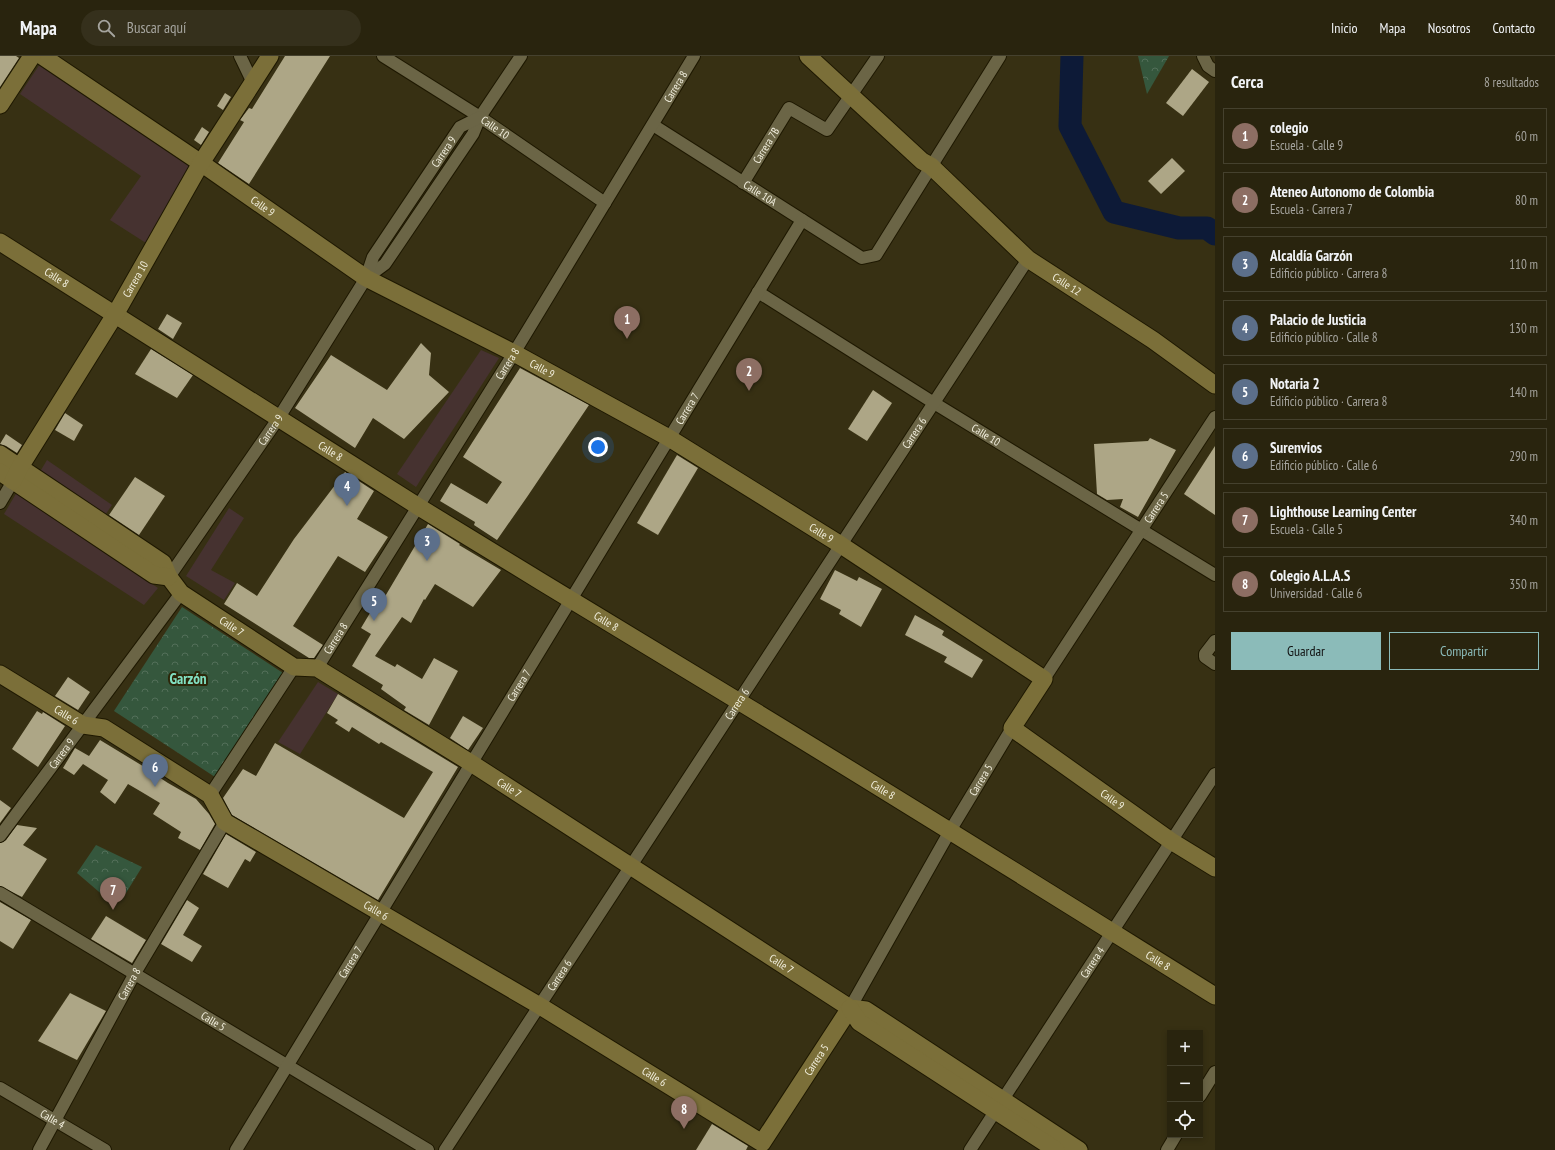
<!DOCTYPE html>
<html lang="es">
<meta charset="utf-8">
<style>
:root{--surface:#29240e;--page:#35301c;--text:#f1f3f6;--muted:#a5a49e;--line:#45412e;--accent:#8bbbb9}
body{margin:0;font-family:"PT Sans Narrow",sans-serif;background:var(--page);color:var(--text)}
.controls{position:absolute;right:12px;bottom:12px;display:grid;overflow:hidden;border-radius:0px;box-shadow:0 2px 6px #0003}
.controls button{width:36px;height:36px;display:grid;place-items:center;padding:0;border:0;border-bottom:1px solid var(--line);background:var(--surface);color:var(--text);font:20px sans-serif}
.you{position:absolute;left:598px;top:391px;width:14px;height:14px;margin:-10px;border:3px solid #fff;border-radius:50%;background:#1a73e8;box-shadow:0 0 0 6px #1a73e833}
.badge{display:grid;place-items:center;width:26px;height:26px;border-radius:50%;background:var(--accent);color:#fff;font-size:13px;font-weight:700}
.pin{position:absolute;translate:-50% -33px;filter:drop-shadow(0 1px 2px #0008)}
.pin::after{content:'';position:absolute;top:21px;width:14px;height:12px;background:inherit;clip-path:polygon(0 0,100% 0,50% 100%)}
.list{margin:0;padding:0;list-style:none}
h2{display:flex;justify-content:space-between;align-items:center;height:52px;margin:0;padding:0 16px;font-size:17px}
h2 small{font-size:13px;font-weight:400;color:var(--muted)}
.list li{display:grid;grid-template-columns:26px 1fr auto;gap:12px;align-items:center;box-sizing:border-box;height:56px;margin:0 8px 8px;padding:0 8px;border:1px solid var(--line);border-radius:0px}
.list b{display:block;font-size:15px;white-space:nowrap}
.list p{margin:0;font-size:13px;white-space:nowrap;color:var(--muted)}
.list em{font-size:13px;font-style:normal;color:var(--muted)}
.actions{display:flex;gap:8px;padding:12px 16px}
.actions a{flex:1;padding:9px 0;border:1px solid var(--accent);border-radius:0px;text-align:center;font-size:14px;color:var(--accent)}
.actions .main{background:var(--accent);color:#111}
.icon{flex:none;width:22px;height:22px;fill:none;stroke:currentColor;stroke-width:2;stroke-linecap:round;stroke-linejoin:round}
.map{position:relative;flex:none;width:1215px;height:1094px;overflow:hidden}
header{display:flex;align-items:center;gap:24px;box-sizing:border-box;height:56px;padding:0 20px;background:var(--surface);border-bottom:1px solid var(--line)}
header strong{font-size:19px}
nav{display:flex;gap:22px;margin-inline-start:auto;font-size:14px}
.search{width:280px;height:36px;background:var(--page);display:flex;align-items:center;gap:10px;box-sizing:border-box;padding:0 14px;border-radius:22px;color:var(--muted);font-size:15px}
main{display:flex}
aside{flex:1;background:var(--surface)}
.map>svg:first-child{display:block}
.commercial{fill:#463230}
.park{fill:url(#park-crowns)}
.lines{fill:none;stroke-linecap:round;stroke-linejoin:round}
.river{stroke:#0d1a37;stroke-width:23}
.building{fill:#ada686}
.street-casing{stroke:#1e1800;stroke-width:14}
.secondary-casing{stroke:#1e1800;stroke-width:19}
.street{stroke:#6b6546;stroke-width:12}
.secondary{stroke:#7b6f39;stroke-width:17}
.labels{text-anchor:middle;stroke-width:4;stroke-linejoin:round;paint-order:stroke}
.street-label{font-size:11px;fill:#f3f0df;stroke:#2d2609}
.district-label{font-size:15px;font-weight:bold;fill:#82e1c3;stroke:#2d2609}
</style>
<header>
<strong>Mapa</strong>
<div class="search"><svg class="icon" aria-label="search" viewBox="0 0 24 24"><circle cx="10" cy="10" r="6"/><path d="M15 15l6 6"/></svg>Buscar aquí</div>
<nav><a>Inicio</a><a>Mapa</a><a>Nosotros</a><a>Contacto</a></nav>
</header>
<main>
<div class="map">
<svg width="1215" height="1094" viewBox="0 0 1215 1094">
<defs>
<pattern id="park-crowns" width="20" height="18" patternUnits="userSpaceOnUse"><rect width="20" height="18" fill="#35573d"/><path d="M2 6a3 3 0 1 1 6 0M12 15a3 3 0 1 1 6 0" fill="none" stroke="#536f59"/></pattern>
</defs>
<rect width="100%" height="100%" fill="#373013"/>
<g class="commercial">
<path d="M40,8L194,112L146,187L110,164L141,120L20,38Z"/>
<path d="M481,294L499,302L416,431L397,418Z"/>
<path d="M47,404L112,449L101,465L38,419Z"/>
<path d="M17,436L158,532L144,549L4,458Z"/>
<path d="M229,452L244,462L211,514L235,527L224,544L186,520Z"/>
<path d="M318,626L338,638L300,698L278,686Z"/>
</g>
<g class="park">
<path d="M1138,0H1169L1147,38Z"/>
<path d="M182,551L283,617L215,721L114,655Z"/>
<path d="M96,789L142,811L126,837L120,834L112,847L77,817Z"/>
</g>
<g class="lines">
<path class="river" d="M1072,0L1070,70L1114,156L1179,172H1207L1215,178"/>
</g>
<g class="building">
<path d="M0,0H16L19,2L0,31Z"/>
<path d="M285,0H330L249,128L218,107L244,66L240,64L249,52L252,53Z"/>
<path d="M1192,13L1209,26L1183,60L1166,47Z"/>
<path d="M225,37L231,41L223,54L217,50Z"/>
<path d="M202,71L209,76L201,89L194,84Z"/>
<path d="M1172,102L1185,115L1161,138L1148,125Z"/>
<path d="M167,258L182,267L173,283L158,273Z"/>
<path d="M421,287L431,297L429,319L449,336L404,383L373,362L355,392L295,352L331,299L387,334Z"/>
<path d="M151,293L193,319L177,342L135,318Z"/>
<path d="M520,312L589,349L527,441L497,484L474,469L475,466L440,445L451,427L487,448L502,426L463,401Z"/>
<path d="M873,334L892,347L867,385L848,373Z"/>
<path d="M65,357L83,369L74,385L55,374Z"/>
<path d="M6,378L22,389L17,397L6,390L0,388Z"/>
<path d="M1150,382L1176,394L1138,461L1120,451L1123,443L1107,444L1097,438L1094,388L1148,385Z"/>
<path d="M1215,390V459L1184,438Z"/>
<path d="M677,399L698,412L658,479L637,467Z"/>
<path d="M345,416L374,435L357,463L388,481L365,516L338,500L293,570L323,589L314,602H309L224,548L237,527L257,540L294,483Z"/>
<path d="M135,421L165,440L139,479L109,459Z"/>
<path d="M428,468L460,488L459,489L501,514L473,551L435,528L425,544L424,543L411,567L402,561L375,600L395,611L397,608L422,623L434,602L458,615L429,669L404,654L406,651L381,633L383,629L352,610L371,578L361,572L370,557L374,559Z"/>
<path d="M835,514L857,525L859,521L882,533L861,571L839,558L841,554L820,543Z"/>
<path d="M915,559L944,575L942,579L983,604L972,622L944,606L947,601L905,579Z"/>
<path d="M68,621L90,636L78,654L55,640Z"/>
<path d="M338,638L458,711L378,844L232,759L223,742L243,713L256,720L275,687L404,762L433,716L381,686L379,688L352,671L349,676L335,667L338,664L327,657Z"/>
<path d="M37,655L42,658L43,656L65,670L38,711L12,693Z"/>
<path d="M463,660L483,672L468,694L450,682Z"/>
<path d="M100,684L151,715V716L168,727L196,743L209,758L215,768L200,794L178,782L181,776L153,758L160,747L140,735L128,728L115,748L100,736L108,724L83,708L74,719L63,712L75,692L89,700Z"/>
<path d="M0,744L11,752L0,767Z"/>
<path d="M17,769L37,772L23,789L47,803L22,841L0,830V787L6,784Z"/>
<path d="M226,778L256,796L250,806L245,803L228,832L203,818Z"/>
<path d="M187,844L199,852L183,879L202,890L192,906L161,888Z"/>
<path d="M0,846L31,864L13,893L0,885Z"/>
<path d="M106,860L146,884L132,907L91,883Z"/>
<path d="M70,937L106,955L77,1004L38,985Z"/>
<path d="M712,1068L748,1090L746,1094H696Z"/>
</g>
<g class="lines">
<defs>
<g id="street">
<path d="M240,0L253,27"/>
<path id="s1" d="M383,0L480,61L605,147"/>
<path d="M1203,0L1208,10L1215,15"/>
<path id="s2" d="M653,69L862,202L876,199L1000,0"/>
<path id="s3" d="M743,127L789,52L827,74L878,0"/>
<path d="M366,222L385,208L473,78L480,61L521,0"/>
<path id="s4" d="M758,236L934,347L1215,519"/>
<path d="M0,447L13,425"/>
<path id="s5" d="M169,521L278,363L366,222L373,201L460,71L480,61"/>
<path d="M1215,585L1205,598V601L1215,608"/>
<path id="s6" d="M317,612L514,297L694,0"/>
<path id="s7" d="M1044,623L1215,361"/>
<path d="M210,739L294,611"/>
<path id="s8" d="M0,780L181,537"/>
<path id="s9" d="M0,837L428,1094"/>
<path id="s10" d="M850,952L950,775L1012,672"/>
<path id="s11" d="M0,1032L105,1094"/>
<path d="M1200,1040L1215,1016"/>
<path id="s12" d="M39,1094L135,917L225,766"/>
<path id="s13" d="M236,1094L802,164"/>
<path id="s14" d="M445,1094L1028,203"/>
<path id="s15" d="M970,1094L1215,718"/>
<path d="M1167,1094L1176,1079"/>
</g>
<g id="secondary">
<path id="s16" d="M42,0L201,107L366,222L514,297L669,382L841,489L1044,623L1012,672L1171,785L1215,812"/>
<path id="s17" d="M808,0L922,105L931,110L1028,203L1153,284L1215,329"/>
<path d="M0,49L32,0"/>
<path id="s18" d="M0,186C140,273 279,363 419,451C525,516 632,581 738,645C898,742 1056,841 1215,940"/>
<path id="s19" d="M0,398L163,507L169,521L181,537L294,611L317,612L471,707L850,952L866,954L1079,1094"/>
<path d="M0,416L154,519L169,521"/>
<path id="s20" d="M13,425L20,411L116,257L201,107L270,0"/>
<path id="s21" d="M0,618L83,669L104,672L210,739L225,766L540,950L762,1087L850,952"/>
<path d="M850,952L859,966L1056,1094"/>
</g>
</defs>
<use href="#street" class="street-casing"/>
<use href="#secondary" class="secondary-casing"/>
<use href="#street" class="street"/>
<use href="#secondary" class="secondary"/>
</g>
<g class="labels">
<g class="street-label">
<text dy="4" stroke="none"><textPath href="#s6" startOffset="683">Carrera 8</textPath></text>
<text dy="4" stroke="none"><textPath href="#s1" startOffset="133">Calle 10</textPath></text>
<text dy="4" stroke="none"><textPath href="#s3" startOffset="44">Carrera 7B</textPath></text>
<text dy="4" stroke="none"><textPath href="#s5" startOffset="507">Carrera 9</textPath></text>
<text dy="4" stroke="none"><textPath href="#s2" startOffset="127">Calle 10A</textPath></text>
<text dy="4" stroke="none"><textPath href="#s16" startOffset="267">Calle 9</textPath></text>
<text dy="4" stroke="none"><textPath href="#s18" startOffset="67">Calle 8</textPath></text>
<text dy="4" stroke="none"><textPath href="#s20" startOffset="236">Carrera 10</textPath></text>
<text dy="4" stroke="none"><textPath href="#s17" startOffset="346">Calle 12</textPath></text>
<text dy="4" stroke="none"><textPath href="#s6" startOffset="359">Carrera 8</textPath></text>
<text dy="4" stroke="none"><textPath href="#s16" startOffset="591">Calle 9</textPath></text>
<text dy="4" stroke="none"><textPath href="#s13" startOffset="868">Carrera 7</textPath></text>
<text dy="4" stroke="none"><textPath href="#s5" startOffset="179">Carrera 9</textPath></text>
<text dy="4" stroke="none"><textPath href="#s14" startOffset="857">Carrera 6</textPath></text>
<text dy="4" stroke="none"><textPath href="#s4" startOffset="269">Calle 10</textPath></text>
<text dy="4" stroke="none"><textPath href="#s18" startOffset="391">Calle 8</textPath></text>
<text dy="4" stroke="none"><textPath href="#s7" startOffset="205">Carrera 5</textPath></text>
<text dy="4" stroke="none"><textPath href="#s16" startOffset="915">Calle 9</textPath></text>
<text dy="4" stroke="none"><textPath href="#s18" startOffset="715">Calle 8</textPath></text>
<text dy="4" stroke="none"><textPath href="#s19" startOffset="292">Calle 7</textPath></text>
<text dy="4" stroke="none"><textPath href="#s6" startOffset="35">Carrera 8</textPath></text>
<text dy="4" stroke="none"><textPath href="#s13" startOffset="544">Carrera 7</textPath></text>
<text dy="4" stroke="none"><textPath href="#s14" startOffset="533">Carrera 6</textPath></text>
<text dy="4" stroke="none"><textPath href="#s21" startOffset="78">Calle 6</textPath></text>
<text dy="4" stroke="none"><textPath href="#s8" startOffset="103">Carrera 9</textPath></text>
<text dy="4" stroke="none"><textPath href="#s10" startOffset="263">Carrera 5</textPath></text>
<text dy="4" stroke="none"><textPath href="#s19" startOffset="616">Calle 7</textPath></text>
<text dy="4" stroke="none"><textPath href="#s18" startOffset="1039">Calle 8</textPath></text>
<text dy="4" stroke="none"><textPath href="#s16" startOffset="1363">Calle 9</textPath></text>
<text dy="4" stroke="none"><textPath href="#s21" startOffset="450">Calle 6</textPath></text>
<text dy="4" stroke="none"><textPath href="#s18" startOffset="1363">Calle 8</textPath></text>
<text dy="4" stroke="none"><textPath href="#s13" startOffset="220">Carrera 7</textPath></text>
<text dy="4" stroke="none"><textPath href="#s15" startOffset="224">Carrera 4</textPath></text>
<text dy="4" stroke="none"><textPath href="#s19" startOffset="940">Calle 7</textPath></text>
<text dy="4" stroke="none"><textPath href="#s14" startOffset="209">Carrera 6</textPath></text>
<text dy="4" stroke="none"><textPath href="#s12" startOffset="189">Carrera 8</textPath></text>
<text dy="4" stroke="none"><textPath href="#s9" startOffset="249">Calle 5</textPath></text>
<text dy="4" stroke="none"><textPath href="#s21" startOffset="1000">Carrera 5</textPath></text>
<text dy="4" stroke="none"><textPath href="#s21" startOffset="774">Calle 6</textPath></text>
<text dy="4" stroke="none"><textPath href="#s11" startOffset="61">Calle 4</textPath></text>
</g>
<g class="district-label">
<text x="188" y="628">Garzón</text>
</g>
</g>
</svg>
<div class="controls">
<button>+</button>
<button>−</button>
<button><svg class="icon" aria-label="locate" viewBox="0 0 24 24"><circle cx="12" cy="12" r="6"/><path d="M12 2v4M12 18v4M2 12h4M18 12h4"/></svg></button>
</div>
<div class="you"></div>
<div class="pin badge" style="left:627px;top:283px;background:#8d6e63">1</div>
<div class="pin badge" style="left:749px;top:335px;background:#8d6e63">2</div>
<div class="pin badge" style="left:427px;top:505px;background:#5c6f8a">3</div>
<div class="pin badge" style="left:347px;top:450px;background:#5c6f8a">4</div>
<div class="pin badge" style="left:374px;top:565px;background:#5c6f8a">5</div>
<div class="pin badge" style="left:155px;top:731px;background:#5c6f8a">6</div>
<div class="pin badge" style="left:113px;top:854px;background:#8d6e63">7</div>
<div class="pin badge" style="left:684px;top:1073px;background:#8d6e63">8</div>
</div>
<aside>
<h2>Cerca<small>8 resultados</small></h2>
<ul class="list">
<li><span class="badge" style="background:#8d6e63">1</span><div><b>colegio</b><p>Escuela · Calle 9</p></div><em>60 m</em></li>
<li><span class="badge" style="background:#8d6e63">2</span><div><b>Ateneo Autonomo de Colombia</b><p>Escuela · Carrera 7</p></div><em>80 m</em></li>
<li><span class="badge" style="background:#5c6f8a">3</span><div><b>Alcaldía Garzón</b><p>Edificio público · Carrera 8</p></div><em>110 m</em></li>
<li><span class="badge" style="background:#5c6f8a">4</span><div><b>Palacio de Justicia</b><p>Edificio público · Calle 8</p></div><em>130 m</em></li>
<li><span class="badge" style="background:#5c6f8a">5</span><div><b>Notaria 2</b><p>Edificio público · Carrera 8</p></div><em>140 m</em></li>
<li><span class="badge" style="background:#5c6f8a">6</span><div><b>Surenvios</b><p>Edificio público · Calle 6</p></div><em>290 m</em></li>
<li><span class="badge" style="background:#8d6e63">7</span><div><b>Lighthouse Learning Center</b><p>Escuela · Calle 5</p></div><em>340 m</em></li>
<li><span class="badge" style="background:#8d6e63">8</span><div><b>Colegio A.L.A.S</b><p>Universidad · Calle 6</p></div><em>350 m</em></li>
</ul>
<div class="actions"><a class="main">Guardar</a><a>Compartir</a></div>
</aside>
</main>
